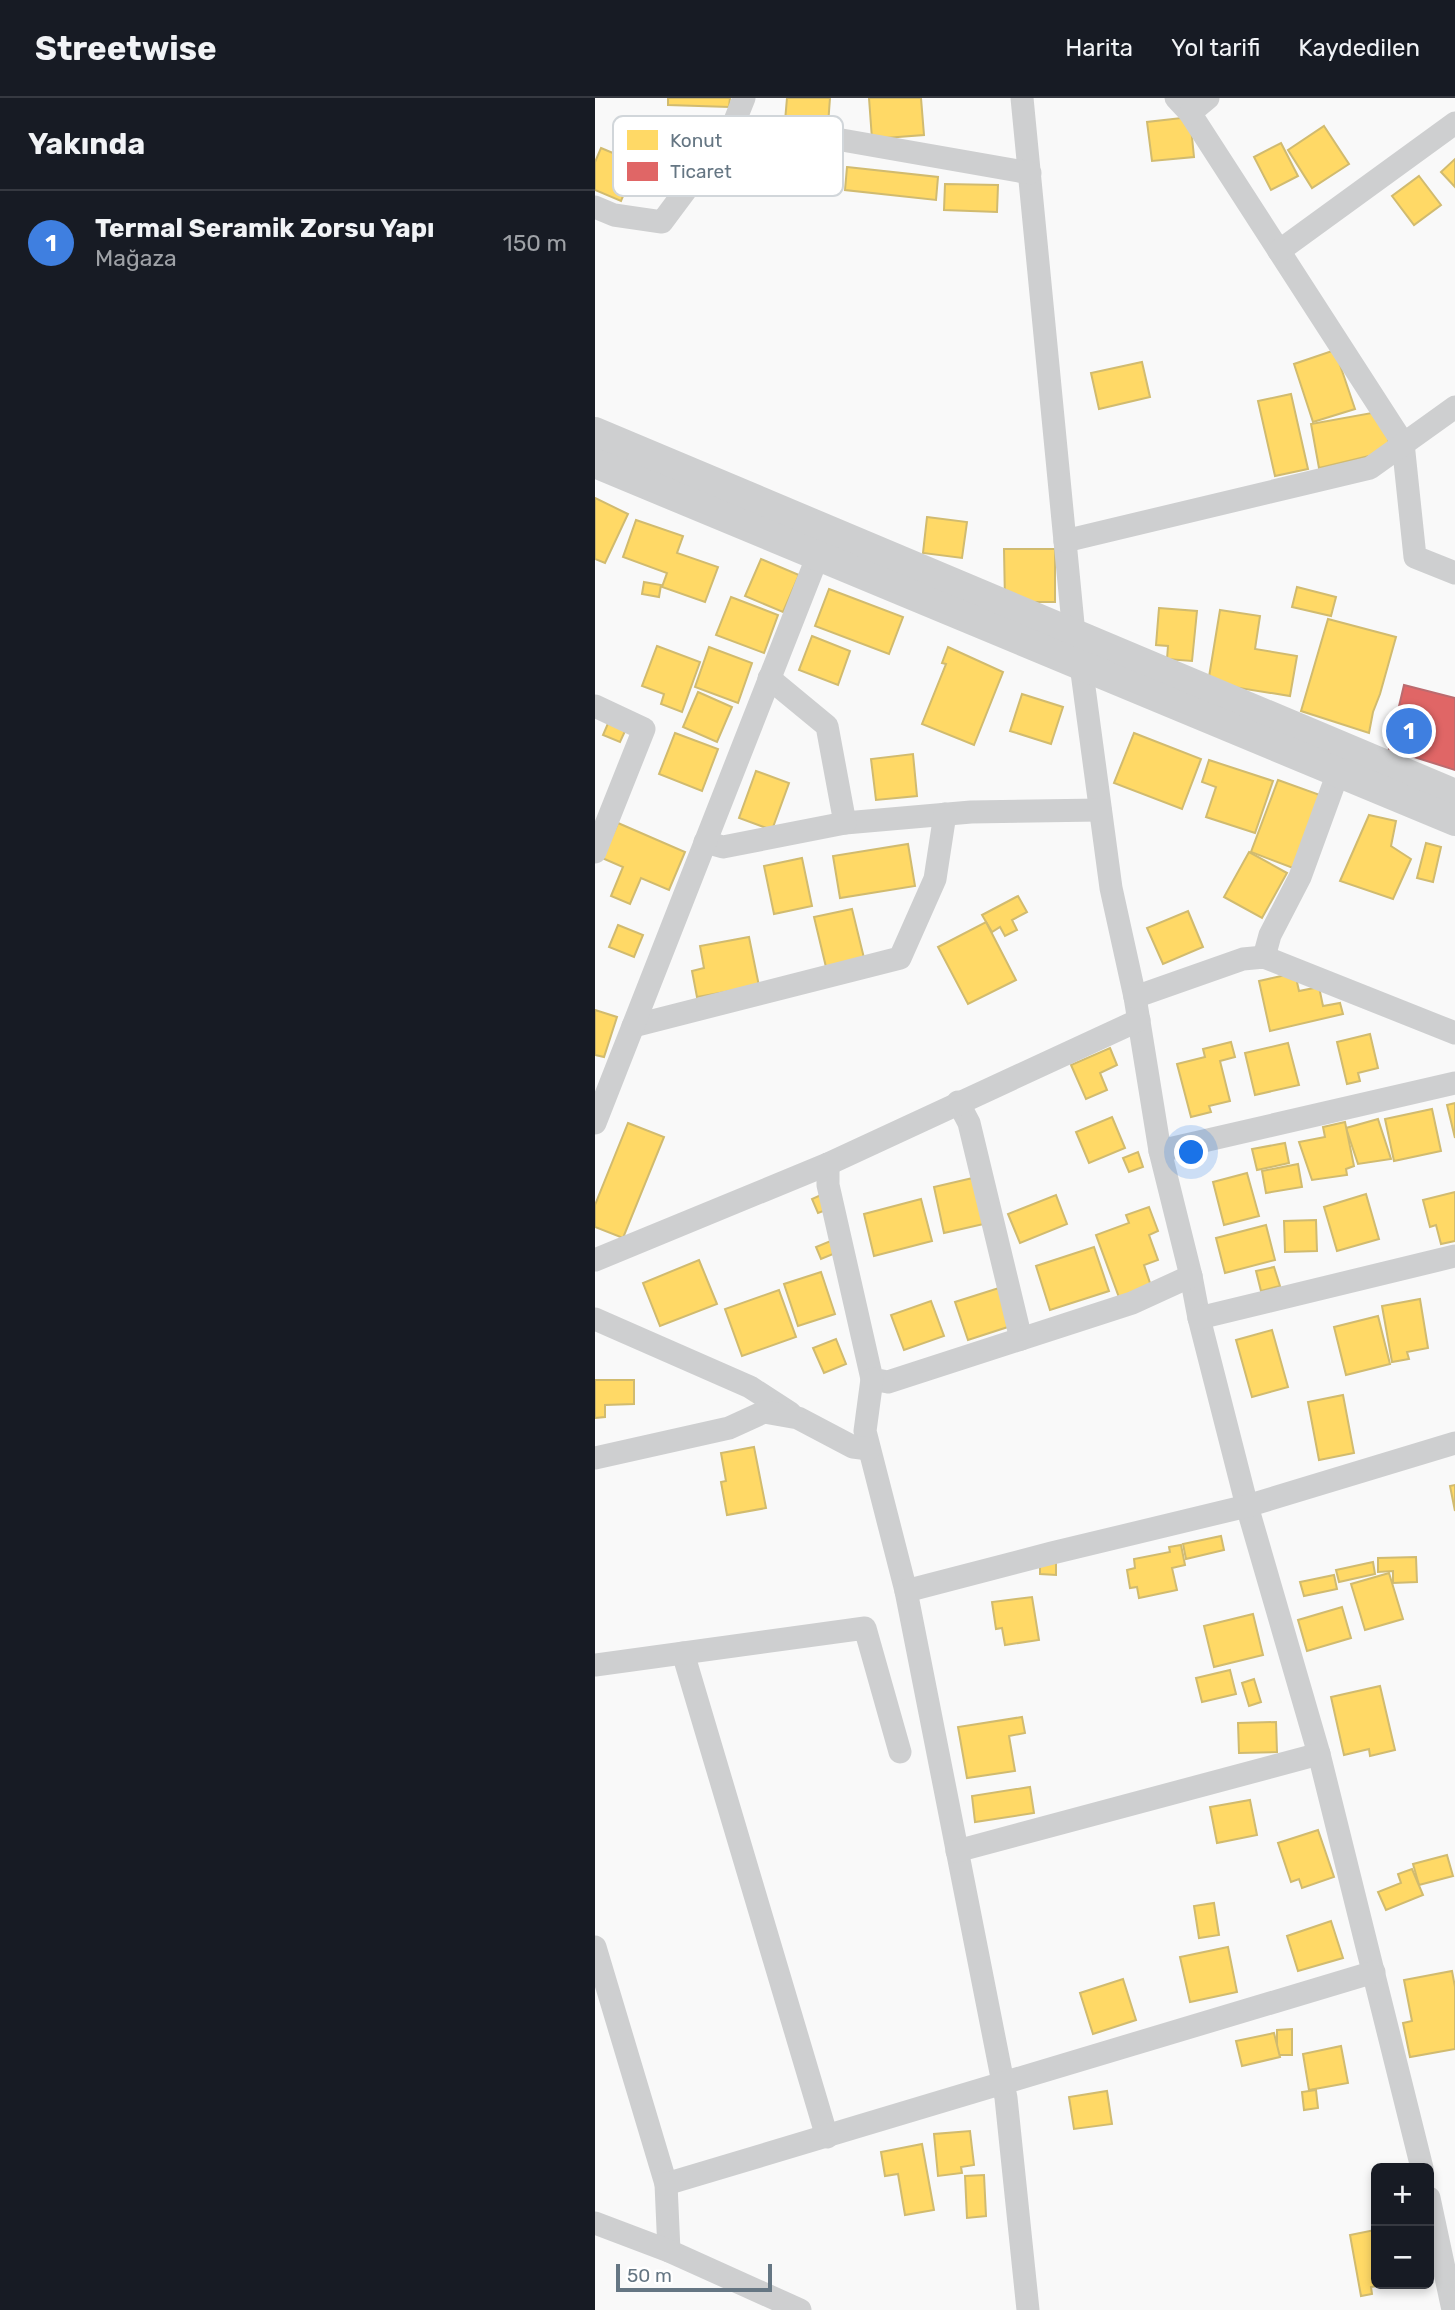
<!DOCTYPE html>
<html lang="tr">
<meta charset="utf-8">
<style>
:root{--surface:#171b24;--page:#242831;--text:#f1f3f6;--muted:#9ea1a6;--line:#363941;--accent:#99a4ac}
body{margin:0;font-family:Rubik,sans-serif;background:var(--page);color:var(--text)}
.controls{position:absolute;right:21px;bottom:21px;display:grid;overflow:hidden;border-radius:10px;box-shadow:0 4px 10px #0003}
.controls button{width:63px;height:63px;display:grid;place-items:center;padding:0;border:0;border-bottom:2px solid var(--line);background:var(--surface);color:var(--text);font:35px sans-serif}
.scale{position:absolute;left:21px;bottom:18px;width:156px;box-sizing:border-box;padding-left:7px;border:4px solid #657683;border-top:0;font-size:19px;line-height:24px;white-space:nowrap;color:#657683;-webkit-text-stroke:5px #fff;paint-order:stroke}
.you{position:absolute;left:597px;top:1055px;width:24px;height:24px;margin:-18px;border:5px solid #fff;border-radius:50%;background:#1a73e8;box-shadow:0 0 0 10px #1a73e833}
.badge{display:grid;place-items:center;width:46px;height:46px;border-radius:50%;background:var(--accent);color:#fff;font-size:23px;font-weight:700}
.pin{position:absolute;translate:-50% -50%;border:4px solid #fff;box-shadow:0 2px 7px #0006}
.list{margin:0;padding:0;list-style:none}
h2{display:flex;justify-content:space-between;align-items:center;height:91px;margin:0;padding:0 28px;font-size:30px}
h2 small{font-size:23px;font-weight:400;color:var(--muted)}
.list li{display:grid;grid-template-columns:46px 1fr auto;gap:21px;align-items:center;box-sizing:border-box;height:105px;padding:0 28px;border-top:2px solid var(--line)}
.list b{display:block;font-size:26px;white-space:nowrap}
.list p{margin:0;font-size:23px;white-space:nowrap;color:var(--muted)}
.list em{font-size:23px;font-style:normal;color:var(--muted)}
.map{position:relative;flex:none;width:860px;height:2212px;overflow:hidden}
header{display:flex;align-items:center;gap:42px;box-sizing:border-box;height:98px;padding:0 35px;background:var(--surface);border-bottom:2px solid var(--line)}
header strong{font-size:33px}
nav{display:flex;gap:38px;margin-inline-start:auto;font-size:24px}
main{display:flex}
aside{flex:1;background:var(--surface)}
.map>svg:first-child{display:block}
.homes{fill:#ffd966;stroke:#d1bb6f;stroke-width:2}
.shops{fill:#e06666;stroke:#bb6b6f;stroke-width:2}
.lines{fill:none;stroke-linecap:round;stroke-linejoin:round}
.minor{stroke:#cecfd0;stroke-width:23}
.tertiary{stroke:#cecfd0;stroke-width:30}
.key{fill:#fff;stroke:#d1d6da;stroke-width:2}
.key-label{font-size:19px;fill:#657683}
</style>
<header>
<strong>Streetwise</strong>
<nav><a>Harita</a><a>Yol tarifi</a><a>Kaydedilen</a></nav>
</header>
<main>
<aside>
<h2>Yakında<small></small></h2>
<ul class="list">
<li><span class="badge" style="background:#3f7fe0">1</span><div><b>Termal Seramik Zorsu Yapı</b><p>Mağaza</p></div><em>150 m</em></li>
</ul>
</aside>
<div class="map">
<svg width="860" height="2212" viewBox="0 0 860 2212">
<rect width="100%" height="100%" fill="#f9f9f9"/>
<g class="homes">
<path d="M73,0H135L134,9L73,7Z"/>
<path d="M192,0H235L233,27L190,23Z"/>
<path d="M274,0H326L329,37L277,41Z"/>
<path d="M595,19L599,59L557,63L552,24Z"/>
<path d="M729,28L754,66L717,90L693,52Z"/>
<path d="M686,45L703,78L676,92L659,59Z"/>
<path d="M6,50L42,65L26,103L0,92V64Z"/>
<path d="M860,61V89L846,74Z"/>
<path d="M252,69L343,79L341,102L250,92Z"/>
<path d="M824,78L846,107L819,127L797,98Z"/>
<path d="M350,86L403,87L402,114L349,112Z"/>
<path d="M740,252L760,311L718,324L699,266Z"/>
<path d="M547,264L555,299L504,311L496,275Z"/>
<path d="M696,296L713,371L680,378L663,303Z"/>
<path d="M782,314L792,332L795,353L724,370L716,326Z"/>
<path d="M0,400L33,416L10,465L0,461Z"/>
<path d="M332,419L372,424L367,460L328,455Z"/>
<path d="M41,422L88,438L82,455L123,469L110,504L67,489L72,475L28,459Z"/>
<path d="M409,451H460V504H410Z"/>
<path d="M166,461L204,477L188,514L150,498Z"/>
<path d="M49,484L66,487L64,499L47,496Z"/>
<path d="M702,489L741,499L736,518L697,509Z"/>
<path d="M234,491L308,519L294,556L220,528Z"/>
<path d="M136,499L183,517L169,555L121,537Z"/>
<path d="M564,510L602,513L597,563L572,561L573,548L561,547Z"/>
<path d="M625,512L665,518L660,551L702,558L695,598L613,585Z"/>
<path d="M733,521L801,539L785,596L778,614L774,635L706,613Z"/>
<path d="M217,538L255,553L243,587L204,572Z"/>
<path d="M62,548L105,564L87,614L66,606L69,596L47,588Z"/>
<path d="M114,549L157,565L143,605L100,589Z"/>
<path d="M353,549L408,574L379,647L327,626L351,566L347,565Z"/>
<path d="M103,594L137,609L122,644L88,629Z"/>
<path d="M427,596L468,609L456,646L415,633Z"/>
<path d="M14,623L31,631L25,644L8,637Z"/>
<path d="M80,635L123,651L107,693L64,676Z"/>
<path d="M539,635L606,661L587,711L519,685Z"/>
<path d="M318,656L322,698L281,702L276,661Z"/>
<path d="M614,662L678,683L660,735L611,719L621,689L607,684Z"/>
<path d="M161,673L194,685L177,732L144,720Z"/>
<path d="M683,682L725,697L698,770L656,754Z"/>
<path d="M774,717L801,723L796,748L816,761L798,801L745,783Z"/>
<path d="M23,725L90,754L74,792L46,780L35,806L16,798L28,769L7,760Z"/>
<path d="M831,745L846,749L838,784L822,780Z"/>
<path d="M313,746L320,788L245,800L238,758Z"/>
<path d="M654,754L692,775L667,820L629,799Z"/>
<path d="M207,760L217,808L179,816L169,768Z"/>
<path d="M423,798L432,814L417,822L422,832L410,838L405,829L397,834L387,817Z"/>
<path d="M257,811L269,860L231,869L219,819Z"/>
<path d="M593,813L608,849L568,866L552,830Z"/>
<path d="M391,824L421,882L373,906L343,849Z"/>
<path d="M23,827L48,837L39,859L14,849Z"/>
<path d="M154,839L164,888L102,899L97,873L109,870L105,848Z"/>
<path d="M700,875L704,893L724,889L728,908L745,905L748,916L675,933L664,883Z"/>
<path d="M0,912L22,919L9,959L0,957Z"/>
<path d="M775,936L783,970L763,975L765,983L752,986L742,944Z"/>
<path d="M636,944L640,959L625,963L635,1003L614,1008L616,1014L596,1019L582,966L610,959L608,951Z"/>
<path d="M693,945L704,987L660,997L650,955Z"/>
<path d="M515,950L522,967L505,975L512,992L491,1001L476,967Z"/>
<path d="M860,1005V1040L852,1007Z"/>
<path d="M837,1011L846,1053L799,1063L790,1021Z"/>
<path d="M517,1019L530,1050L494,1065L481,1034Z"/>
<path d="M783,1021L796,1061L763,1066L751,1030Z"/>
<path d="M750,1024L759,1068L751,1071L752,1077L717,1082L704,1044L730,1039L728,1029Z"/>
<path d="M33,1025L69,1039L28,1140L0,1129V1107Z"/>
<path d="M690,1045L694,1065L662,1072L657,1051Z"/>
<path d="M543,1054L548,1069L534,1074L528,1060Z"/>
<path d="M703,1066L707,1089L671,1095L667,1073Z"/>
<path d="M652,1075L664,1118L629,1127L618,1084Z"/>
<path d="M382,1079L393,1125L349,1135L339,1089Z"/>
<path d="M860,1094V1143L846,1146L841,1127L835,1129L828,1102Z"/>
<path d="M228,1096L234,1111L223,1115L217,1101Z"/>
<path d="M771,1096L784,1141L742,1153L729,1109Z"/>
<path d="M461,1097L472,1126L425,1145L413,1116Z"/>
<path d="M326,1101L337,1143L279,1158L269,1116Z"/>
<path d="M554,1109L563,1133L554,1137L563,1162L549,1167L557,1191L525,1202L501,1137L534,1125L531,1117Z"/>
<path d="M721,1122L722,1153L690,1154L689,1123Z"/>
<path d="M671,1127L680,1162L630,1175L621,1140Z"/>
<path d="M238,1142L243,1154L226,1161L221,1149Z"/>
<path d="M499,1149L514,1193L455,1212L441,1168Z"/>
<path d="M104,1162L122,1206L65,1228L48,1185Z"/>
<path d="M679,1169L685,1188L666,1193L661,1173Z"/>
<path d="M226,1174L240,1216L203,1228L189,1186Z"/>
<path d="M407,1189L419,1227L373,1242L360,1204Z"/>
<path d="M184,1192L201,1239L147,1258L130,1211Z"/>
<path d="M825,1201L833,1250L812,1254L814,1261L797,1264L787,1208Z"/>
<path d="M336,1203L349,1238L309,1252L296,1217Z"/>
<path d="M783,1218L795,1266L751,1277L739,1229Z"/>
<path d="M677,1232L693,1289L657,1299L641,1242Z"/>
<path d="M241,1241L251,1266L229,1275L218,1250Z"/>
<path d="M0,1282H39V1306L10,1307V1319L0,1320Z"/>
<path d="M748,1297L759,1355L724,1362L713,1304Z"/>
<path d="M159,1349L171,1410L132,1417L126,1384L131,1383L126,1355Z"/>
<path d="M860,1387V1413L855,1388Z"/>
<path d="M626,1438L629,1452L591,1461L588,1446Z"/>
<path d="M586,1447L590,1467L577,1470L582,1492L544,1500L542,1489L535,1490L532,1472L540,1470L539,1461L575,1454L574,1449Z"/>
<path d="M821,1459L822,1484L798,1485V1473L783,1474V1460Z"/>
<path d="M445,1460H461V1477L445,1476Z"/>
<path d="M778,1464L780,1476L744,1484L741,1472Z"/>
<path d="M794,1475L808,1521L770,1532L756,1486Z"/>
<path d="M739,1477L742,1491L709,1498L705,1484Z"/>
<path d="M437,1499L444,1542L410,1547L407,1530L401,1531L397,1504Z"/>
<path d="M747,1509L756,1540L712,1553L703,1522Z"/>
<path d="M658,1516L668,1557L619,1569L609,1528Z"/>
<path d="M635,1572L641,1596L607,1604L601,1580Z"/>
<path d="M659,1581L666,1604L654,1608L647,1585Z"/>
<path d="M785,1588L800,1652L775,1658L774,1651L749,1657L736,1599Z"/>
<path d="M427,1619L430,1635L414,1638L420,1673L372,1680L363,1629Z"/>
<path d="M681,1624L682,1654L644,1655L643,1625Z"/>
<path d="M435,1689L439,1715L380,1724L377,1698Z"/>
<path d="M655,1702L662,1737L622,1745L615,1709Z"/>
<path d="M723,1732L739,1779L707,1790L704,1781L696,1784L683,1745Z"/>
<path d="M852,1757L858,1778L824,1787L818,1766Z"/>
<path d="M817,1771L828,1797L791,1812L783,1794L806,1785L803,1776Z"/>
<path d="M619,1805L624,1837L604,1840L599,1808Z"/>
<path d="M736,1823L748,1860L703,1873L692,1838Z"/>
<path d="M633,1849L642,1894L595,1904L585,1859Z"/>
<path d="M857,1873L860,1889V1951L815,1959L808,1925L817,1923L809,1882Z"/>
<path d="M528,1881L541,1922L498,1936L485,1895Z"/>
<path d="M697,1931V1957H682V1932Z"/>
<path d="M679,1935L685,1959L647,1968L641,1943Z"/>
<path d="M746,1948L753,1985L714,1992L708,1956Z"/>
<path d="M721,1992L723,2010L709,2012L707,1994Z"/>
<path d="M512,1993L517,2026L479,2031L474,1999Z"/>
<path d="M375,2033L379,2067L366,2069L367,2075L343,2078L339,2036Z"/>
<path d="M327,2046L339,2112L310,2117L303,2076L290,2078L286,2054Z"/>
<path d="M389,2077L391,2118L372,2120L370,2078Z"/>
<path d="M781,2122V2186H794L776,2189L777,2196L766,2198L755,2137L780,2132L779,2123Z"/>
</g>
<path class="shops" d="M809,587L860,600V672L794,651Z"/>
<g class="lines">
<g class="minor">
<path d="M427,0L479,536L486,567L516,790L540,899L565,1053L596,1178L604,1220L652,1408L724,1656L827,2070"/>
<path d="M581,0L595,15L808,345L820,459L860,475"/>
<path d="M595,15L613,0"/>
<path d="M137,30L247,42L435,75"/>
<path d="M0,109L19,117L67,124L137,30L149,0"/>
<path d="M684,153L860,25"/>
<path d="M470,443L775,370L860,309"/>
<path d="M0,608L49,631L0,754"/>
<path d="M250,725L376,714L505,712"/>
<path d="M110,744L128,749L250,725L232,628L174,580"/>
<path d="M669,859L675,837L705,779L748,661"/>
<path d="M540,899L648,861L669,859L860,935"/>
<path d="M38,928L305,860L340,781L350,716"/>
<path d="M363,1004L374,1025L426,1241"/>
<path d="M0,1025L229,442"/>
<path d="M565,1053L860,985"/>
<path d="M233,1066V1087L277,1281L293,1284L537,1205L596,1178"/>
<path d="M0,1162L233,1066L544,922"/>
<path d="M604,1220L860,1158"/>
<path d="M0,1221L155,1289L195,1315"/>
<path d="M277,1281L270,1333L311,1493L411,2000L433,2212"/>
<path d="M0,1360L134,1330L169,1314L203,1320L258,1349L274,1351"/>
<path d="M311,1493L457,1455L652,1408L860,1345"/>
<path d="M88,1555L232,2039"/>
<path d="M0,1567L270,1530L305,1654"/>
<path d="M362,1753L724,1656"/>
<path d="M0,1849L71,2086L74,2153"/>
<path d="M71,2086L779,1874"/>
<path d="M834,2100L858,2212"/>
<path d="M0,2125L74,2153L205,2212"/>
</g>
<g class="tertiary">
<path d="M0,334L860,696"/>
<path d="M0,365L860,723"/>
</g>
</g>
<rect x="18" y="18" width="230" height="80" rx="10" class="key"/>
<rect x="32" y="32" width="31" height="20" fill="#ffd966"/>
<rect x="32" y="64" width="31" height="19" fill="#e06666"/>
<g class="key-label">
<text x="75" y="49">Konut</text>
<text x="75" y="80">Ticaret</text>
</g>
</svg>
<div class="controls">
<button>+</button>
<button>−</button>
</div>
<div class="scale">50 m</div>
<div class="you"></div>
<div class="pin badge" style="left:814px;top:633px;background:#3f7fe0">1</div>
</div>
</main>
